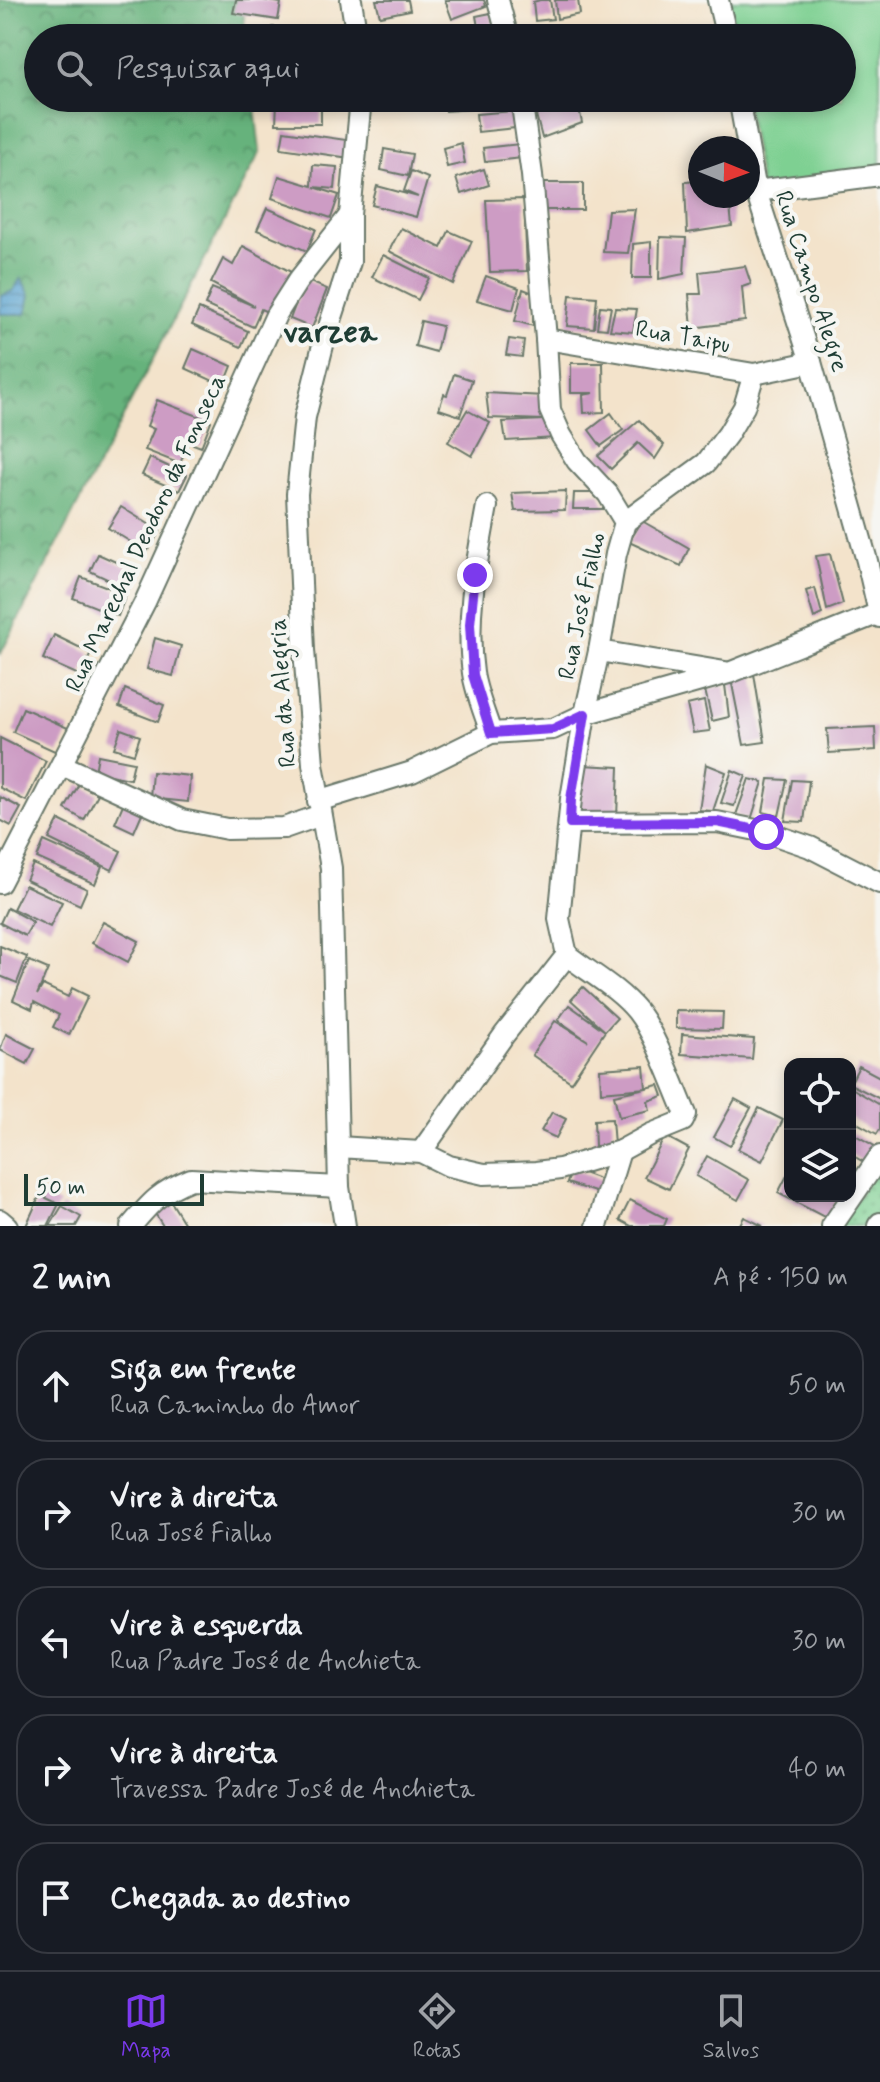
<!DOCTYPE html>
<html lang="pt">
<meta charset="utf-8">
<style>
:root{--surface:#171b24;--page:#242831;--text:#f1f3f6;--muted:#9ea1a6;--line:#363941;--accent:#7c3aed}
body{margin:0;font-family:Mynerve,sans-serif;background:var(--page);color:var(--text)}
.controls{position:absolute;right:24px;bottom:24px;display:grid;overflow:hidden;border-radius:16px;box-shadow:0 4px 12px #0003}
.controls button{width:72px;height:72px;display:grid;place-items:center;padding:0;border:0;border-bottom:2px solid var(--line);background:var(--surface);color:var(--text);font:40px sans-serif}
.compass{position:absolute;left:688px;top:136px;width:72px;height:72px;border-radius:50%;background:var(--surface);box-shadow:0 4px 12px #0003;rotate:91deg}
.scale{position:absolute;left:24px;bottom:20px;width:180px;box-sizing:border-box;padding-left:8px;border:4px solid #1f3d34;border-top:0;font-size:22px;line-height:28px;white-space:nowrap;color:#1f3d34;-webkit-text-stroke:6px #f6f6f2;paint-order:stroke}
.stop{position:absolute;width:24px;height:24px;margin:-18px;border:6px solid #7c3aed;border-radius:50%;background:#fff}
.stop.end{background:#7c3aed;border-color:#fff;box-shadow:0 2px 8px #0008}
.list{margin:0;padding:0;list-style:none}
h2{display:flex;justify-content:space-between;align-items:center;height:104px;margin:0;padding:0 32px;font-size:34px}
h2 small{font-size:26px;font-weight:400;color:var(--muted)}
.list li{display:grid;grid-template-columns:52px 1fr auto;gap:24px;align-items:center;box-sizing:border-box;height:112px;margin:0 16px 16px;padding:0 16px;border:2px solid var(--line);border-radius:32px}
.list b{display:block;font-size:30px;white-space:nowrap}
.list p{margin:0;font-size:26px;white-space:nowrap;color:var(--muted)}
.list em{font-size:26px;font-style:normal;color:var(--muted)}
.icon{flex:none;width:44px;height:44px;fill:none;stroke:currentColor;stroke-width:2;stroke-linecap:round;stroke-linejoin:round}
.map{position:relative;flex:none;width:880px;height:1226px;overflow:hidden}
.search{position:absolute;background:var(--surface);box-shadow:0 4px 12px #0003;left:24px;right:24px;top:24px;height:88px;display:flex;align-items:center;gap:20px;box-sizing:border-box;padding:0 28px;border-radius:44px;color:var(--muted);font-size:30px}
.sheet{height:744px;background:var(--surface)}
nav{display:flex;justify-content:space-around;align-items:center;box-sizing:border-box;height:112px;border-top:2px solid var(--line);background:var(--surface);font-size:22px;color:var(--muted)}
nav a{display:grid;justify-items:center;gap:4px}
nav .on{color:var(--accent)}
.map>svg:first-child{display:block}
.grass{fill:url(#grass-dots);stroke:#4e8663;stroke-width:2}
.forest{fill:url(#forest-crowns);stroke:#427858;stroke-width:2}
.garden{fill:#7ed092;stroke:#4e8663;stroke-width:2}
.water{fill:url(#water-rules);stroke:#3c7082;stroke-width:2}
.building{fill:#cd9cc4}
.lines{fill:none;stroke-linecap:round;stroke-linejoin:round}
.minor-casing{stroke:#697769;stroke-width:24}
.minor{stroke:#fff;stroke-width:20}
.route{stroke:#7c3aed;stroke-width:10}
.labels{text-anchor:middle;stroke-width:8;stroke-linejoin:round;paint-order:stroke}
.street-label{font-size:24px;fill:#1f3d34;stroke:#f6f6f2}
.district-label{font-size:32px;font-weight:bold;fill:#1f3d34;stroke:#f6f6f2}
</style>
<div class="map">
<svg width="880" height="1226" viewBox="0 0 880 1226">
<defs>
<pattern id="grass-dots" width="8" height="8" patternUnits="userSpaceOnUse" patternTransform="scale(2)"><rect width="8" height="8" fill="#7ed092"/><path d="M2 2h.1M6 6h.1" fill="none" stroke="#67aa78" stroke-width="1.8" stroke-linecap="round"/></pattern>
<pattern id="forest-crowns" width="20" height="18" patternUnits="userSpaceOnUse" patternTransform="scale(2)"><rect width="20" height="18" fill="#66b27c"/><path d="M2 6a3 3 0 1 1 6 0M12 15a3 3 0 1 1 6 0" fill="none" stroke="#539266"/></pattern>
<pattern id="water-rules" width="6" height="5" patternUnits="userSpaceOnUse" patternTransform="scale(2)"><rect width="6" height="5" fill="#58a2cf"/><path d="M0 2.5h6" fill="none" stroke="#4885a9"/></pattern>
</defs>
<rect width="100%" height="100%" fill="#f6f6f2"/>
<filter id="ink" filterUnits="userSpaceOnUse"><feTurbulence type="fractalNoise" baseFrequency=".0125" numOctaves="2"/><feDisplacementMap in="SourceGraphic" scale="16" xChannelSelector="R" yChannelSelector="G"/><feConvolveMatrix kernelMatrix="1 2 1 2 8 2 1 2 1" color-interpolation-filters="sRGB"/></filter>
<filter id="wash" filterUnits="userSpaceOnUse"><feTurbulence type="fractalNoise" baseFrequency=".006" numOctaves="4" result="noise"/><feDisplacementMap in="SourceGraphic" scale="32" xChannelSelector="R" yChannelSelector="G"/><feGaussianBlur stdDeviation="1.8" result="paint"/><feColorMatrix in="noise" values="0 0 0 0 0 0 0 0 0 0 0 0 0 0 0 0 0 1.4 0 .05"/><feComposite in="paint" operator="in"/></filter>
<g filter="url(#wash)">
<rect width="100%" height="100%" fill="#f3e3cb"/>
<path class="grass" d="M880,1164V1226H838Z"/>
<path class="forest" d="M0,0H242L246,38H38V98H254L260,152L0,655Z"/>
<path class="garden" d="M730,0H880V179L762,194L745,98H842V38H736Z"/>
<path class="water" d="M21,278L30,295L26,314H0V296L13,291Z"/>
<g id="blocks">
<g class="building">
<path d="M236,0H263L281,3L278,20L233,13Z"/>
<path d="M376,0H408L410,10L380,16Z"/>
<path d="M445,0H484L486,6L452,19Z"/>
<path d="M540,0H550L553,19L535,21L533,2Z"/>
<path d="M555,0H578L580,14L557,19Z"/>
<path d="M491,13L496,38H480L476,16Z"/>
<path d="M272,27L305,28V31L347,27L348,38H272Z"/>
<path d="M297,98H352V104L321,103V124H276L277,102L296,103Z"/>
<path d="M398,98H438V101L399,108Z"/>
<path d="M445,98H471L472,109L446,111Z"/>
<path d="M477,98H511V99L480,108Z"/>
<path d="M563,98H577L582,123L542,138L534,107Z"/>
<path d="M513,111L515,128L478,132L476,114Z"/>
<path d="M284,131L353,141L350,158L281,148Z"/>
<path d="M461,143L465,163L447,167L443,148Z"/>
<path d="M520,144L521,158L485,162L483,148Z"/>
<path d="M384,149L412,154L408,176L381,170Z"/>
<path d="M313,165L337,167L335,189L314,187L339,195L331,218L272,198L279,176L312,186Z"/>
<path d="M484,169L489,185L461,194L456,178Z"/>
<path d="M411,171L428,178L416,217L372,205L377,186L418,197L404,191Z"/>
<path d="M700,181V196H729L732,226L687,233L685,182Z"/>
<path d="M543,183H583V210H544Z"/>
<path d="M524,199L527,271L490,272L486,200Z"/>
<path d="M267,208L316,229L307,251L257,230Z"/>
<path d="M635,209L628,253L603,252L608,210Z"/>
<path d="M401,228L441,248L449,231L472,241L453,284L389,251Z"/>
<path d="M660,237L686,238L684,274L659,279Z"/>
<path d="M651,242V278H632L633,244Z"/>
<path d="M243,246L291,272L269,313L261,309L253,327L205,305L212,288L254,306L211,283L223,259L233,265Z"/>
<path d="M383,255L429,278L418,300L372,277Z"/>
<path d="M745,266L751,284L742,287L745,321L692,328L689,294H701L699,272Z"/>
<path d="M486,276L519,288L513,310L477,300Z"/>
<path d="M305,280L327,289L312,328L290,319Z"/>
<path d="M523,289L533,293V326L515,321Z"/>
<path d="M570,295L597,297L594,328L567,326Z"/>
<path d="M600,306L611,307L607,329L597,328Z"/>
<path d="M615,308L637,309L633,332L610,330Z"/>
<path d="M199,309L248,331L241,347L192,325Z"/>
<path d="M421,321L442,326L436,352L415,346Z"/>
<path d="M509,339L524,341L522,357L506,355Z"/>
<path d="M193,349L232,366L224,386L185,368Z"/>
<path d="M571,363H603L604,412L584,413L583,395L594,393H571Z"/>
<path d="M454,374L472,380L460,416L439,409L444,394L447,395Z"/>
<path d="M486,393L545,396L556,438L506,441L503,422L544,420L489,418Z"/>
<path d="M157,400L211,421L201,447L188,442L180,464L145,450L154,429L147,426Z"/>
<path d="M467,410L490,423L472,456L448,442Z"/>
<path d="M611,413L623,430L601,446L589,430Z"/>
<path d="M639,420L664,445L655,459L638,443L611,469L598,456Z"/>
<path d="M150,458L187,475L179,491L142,475Z"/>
<path d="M566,491L565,510L515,511L512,493Z"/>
<path d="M574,493H600L606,509H573Z"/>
<path d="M121,507L160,531L147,552L108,528Z"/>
<path d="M642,521L689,548L681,566L629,542Z"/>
<path d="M98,554L136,571L128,589L90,571Z"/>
<path d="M830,554L843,604L827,610L816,556Z"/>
<path d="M81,577L126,594L118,616L73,598Z"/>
<path d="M815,588L822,614L814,618L806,591Z"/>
<path d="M54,635L91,653L81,676L43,659Z"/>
<path d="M155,638L181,646L173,676L147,669Z"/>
<path d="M754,674L765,742L744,745L731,679Z"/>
<path d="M725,685L729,717L712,721L705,690Z"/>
<path d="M125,689L164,705L158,722L119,707Z"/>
<path d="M704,701L710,731L693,733L687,705Z"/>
<path d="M23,708L70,729L59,753L13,732Z"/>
<path d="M875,727L876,750L829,753L827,729Z"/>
<path d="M121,729L140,736L134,754L114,748Z"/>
<path d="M0,738L46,761L26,801L0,788Z"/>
<path d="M98,755L134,762L130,779L95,772Z"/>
<path d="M706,764L726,772L713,811L699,810Z"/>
<path d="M582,765L619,767L617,817L580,816Z"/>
<path d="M732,770L746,776L734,806L721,803Z"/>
<path d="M152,772L190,776L188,802L150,798Z"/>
<path d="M749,779L763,782L751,820L736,815Z"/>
<path d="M769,779L787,780L779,816L763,812Z"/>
<path d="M792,780L809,781L804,822L785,821Z"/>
<path d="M79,784L98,794L84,820L65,809Z"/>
<path d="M0,797L21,808L11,826L0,820Z"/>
<path d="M124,802L143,811L134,832L115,823Z"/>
<path d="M59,820L121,851L112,870L49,839Z"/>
<path d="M44,841L102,867L95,884L37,858Z"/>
<path d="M33,864L87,889L80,905L26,880Z"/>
<path d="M25,885L62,902L50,927L13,909Z"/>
<path d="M7,908L33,922L25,936L0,923Z"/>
<path d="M103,922L139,941L128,962L92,943Z"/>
<path d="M0,946L27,957L17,983L0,976Z"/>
<path d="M29,961L48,969L37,995L43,985L68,997L72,988L88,996L69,1035L53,1027L59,1015L34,1002L32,1009L13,1000Z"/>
<path d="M583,987L617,1018L605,1031L571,1082L532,1055L555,1021L588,1041L558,1020L569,1005L605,1031L571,1000Z"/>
<path d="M676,1011L723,1012L722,1029L676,1028Z"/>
<path d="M6,1034L35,1049L27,1064L0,1050Z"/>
<path d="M682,1034L754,1039L752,1059L681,1054Z"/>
<path d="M644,1066L646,1088L659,1085L663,1096L648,1101L650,1110L619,1117L614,1095L646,1088L601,1092L600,1069Z"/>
<path d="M859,1066L880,1077V1099L850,1084Z"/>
<path d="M850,1087L880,1105V1129L877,1134L850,1119Z"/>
<path d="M735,1099L751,1108L730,1146L714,1137Z"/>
<path d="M759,1108L783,1120L762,1161L738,1149Z"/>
<path d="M552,1112L566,1119L556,1138L541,1131Z"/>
<path d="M612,1119L614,1145L595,1146L594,1120Z"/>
<path d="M850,1132L878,1148L869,1165L850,1154Z"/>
<path d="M665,1136L689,1149L669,1189L644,1177Z"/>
<path d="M707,1156L749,1180L738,1200L696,1176Z"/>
<path d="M572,1169L602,1180L598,1193L567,1183Z"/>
<path d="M790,1170V1196H839L828,1219L778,1193Z"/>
<path d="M40,1195L59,1204L48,1226H26Z"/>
<path d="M170,1200L186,1226H163L153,1210Z"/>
<path d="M630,1200L667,1219L664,1226H631L620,1220Z"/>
<path d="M62,1206L81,1217L76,1226H50Z"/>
<path d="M744,1217L763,1226H739Z"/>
</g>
</g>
</g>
<g filter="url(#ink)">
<use href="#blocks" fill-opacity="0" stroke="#697769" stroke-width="2"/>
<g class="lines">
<defs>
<g id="minor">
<path d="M351,0L357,38"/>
<path d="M498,0L508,38"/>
<path d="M718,0L727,38"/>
<path d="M521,98L532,175L546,339L550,410L561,435L577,461L608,494L625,522L616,554L599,651L585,714L571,799L559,919L567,955"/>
<path d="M739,98L756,191L811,362L867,561L880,617"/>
<path d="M756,191L880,175"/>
<path d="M546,339L754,374L811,362"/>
<path d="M487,506C477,561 465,617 473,673C476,693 485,714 491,733"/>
<path d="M625,522L706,463L728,434L744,407L754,374"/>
<path d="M599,651L725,672"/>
<path d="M62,765L182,820L227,829L284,828L321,815"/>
<path d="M318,801L412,772L491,733L553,729L585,714L729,673L879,613"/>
<path d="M570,823L717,822L766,832L810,847L880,883"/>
<path d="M0,883L145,602L276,315L297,282L350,215"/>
<path d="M338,1147L421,1152L449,1166L484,1174L536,1172L560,1169L620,1151L651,1134L683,1121L686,1114C673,1084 656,1035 637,1011C618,988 590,973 567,955"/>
<path d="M421,1152L504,1035L567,955"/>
<path d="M0,1220L7,1226"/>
<path d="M131,1226C151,1202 161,1191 191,1179L339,1187"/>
<path d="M345,1226L339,1187L331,868L313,764L304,650L297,494L305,417L323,345L350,262V215L361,98"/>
<path d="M597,1226L620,1151"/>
<path d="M832,1226L880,1156"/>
<path d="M878,1226L880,1223"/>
</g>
</defs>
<use href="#minor" class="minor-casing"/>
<use href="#minor" class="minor"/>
</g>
</g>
<g class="lines" filter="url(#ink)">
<path class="route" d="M475,575L470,624L473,675L491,733L553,729L585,714L571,799L570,823L717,822L766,832"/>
</g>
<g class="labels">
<g class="street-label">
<text transform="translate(812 281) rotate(72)" y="8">Rua Campo Alegre</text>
<text transform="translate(683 336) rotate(10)" y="8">Rua Taipu</text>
<text transform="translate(145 533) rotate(-65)" y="8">Rua Marechal Deodoro da Fonseca</text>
<text transform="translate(581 606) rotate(-78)" y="8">Rua José Fialho</text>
<text transform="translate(282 693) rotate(-94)" y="8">Rua da Alegria</text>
</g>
<g class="district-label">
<text x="330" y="341">varzea</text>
</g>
</g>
</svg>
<div class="controls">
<button><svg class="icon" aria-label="locate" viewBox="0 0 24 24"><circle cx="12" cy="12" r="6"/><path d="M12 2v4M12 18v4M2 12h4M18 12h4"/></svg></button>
<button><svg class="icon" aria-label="layers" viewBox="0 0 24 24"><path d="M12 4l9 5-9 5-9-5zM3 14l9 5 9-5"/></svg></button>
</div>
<svg class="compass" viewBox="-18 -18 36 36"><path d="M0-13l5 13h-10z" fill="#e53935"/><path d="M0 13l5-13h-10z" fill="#9ea1a6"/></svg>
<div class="scale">50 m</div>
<div class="stop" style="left:766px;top:832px"></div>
<div class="stop end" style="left:475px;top:575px"></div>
<div class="search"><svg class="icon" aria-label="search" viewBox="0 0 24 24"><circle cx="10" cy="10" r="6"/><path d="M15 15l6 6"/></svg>Pesquisar aqui</div>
</div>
<section class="sheet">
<h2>2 min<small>A pé · 150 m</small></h2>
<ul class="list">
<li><svg class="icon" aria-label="ahead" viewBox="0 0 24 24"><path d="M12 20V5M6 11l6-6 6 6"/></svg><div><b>Siga em frente</b><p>Rua Caminho do Amor</p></div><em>50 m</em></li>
<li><svg class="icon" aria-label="right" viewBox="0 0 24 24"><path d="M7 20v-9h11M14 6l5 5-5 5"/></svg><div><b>Vire à direita</b><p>Rua José Fialho</p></div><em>30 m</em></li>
<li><svg class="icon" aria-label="left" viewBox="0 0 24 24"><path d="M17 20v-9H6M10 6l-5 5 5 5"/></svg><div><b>Vire à esquerda</b><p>Rua Padre José de Anchieta</p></div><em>30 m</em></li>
<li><svg class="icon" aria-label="right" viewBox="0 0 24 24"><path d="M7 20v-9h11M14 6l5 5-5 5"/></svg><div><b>Vire à direita</b><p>Travessa Padre José de Anchieta</p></div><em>40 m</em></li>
<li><svg class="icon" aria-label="arrive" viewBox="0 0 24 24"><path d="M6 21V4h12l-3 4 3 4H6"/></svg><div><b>Chegada ao destino</b></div></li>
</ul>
</section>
<nav>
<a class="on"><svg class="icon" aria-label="map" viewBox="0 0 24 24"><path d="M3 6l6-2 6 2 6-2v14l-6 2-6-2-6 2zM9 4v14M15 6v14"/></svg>Mapa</a>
<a><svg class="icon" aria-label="directions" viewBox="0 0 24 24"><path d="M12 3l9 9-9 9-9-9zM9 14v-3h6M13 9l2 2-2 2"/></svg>Rotas</a>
<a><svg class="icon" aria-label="saved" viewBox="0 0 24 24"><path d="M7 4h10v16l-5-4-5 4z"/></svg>Salvos</a>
</nav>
